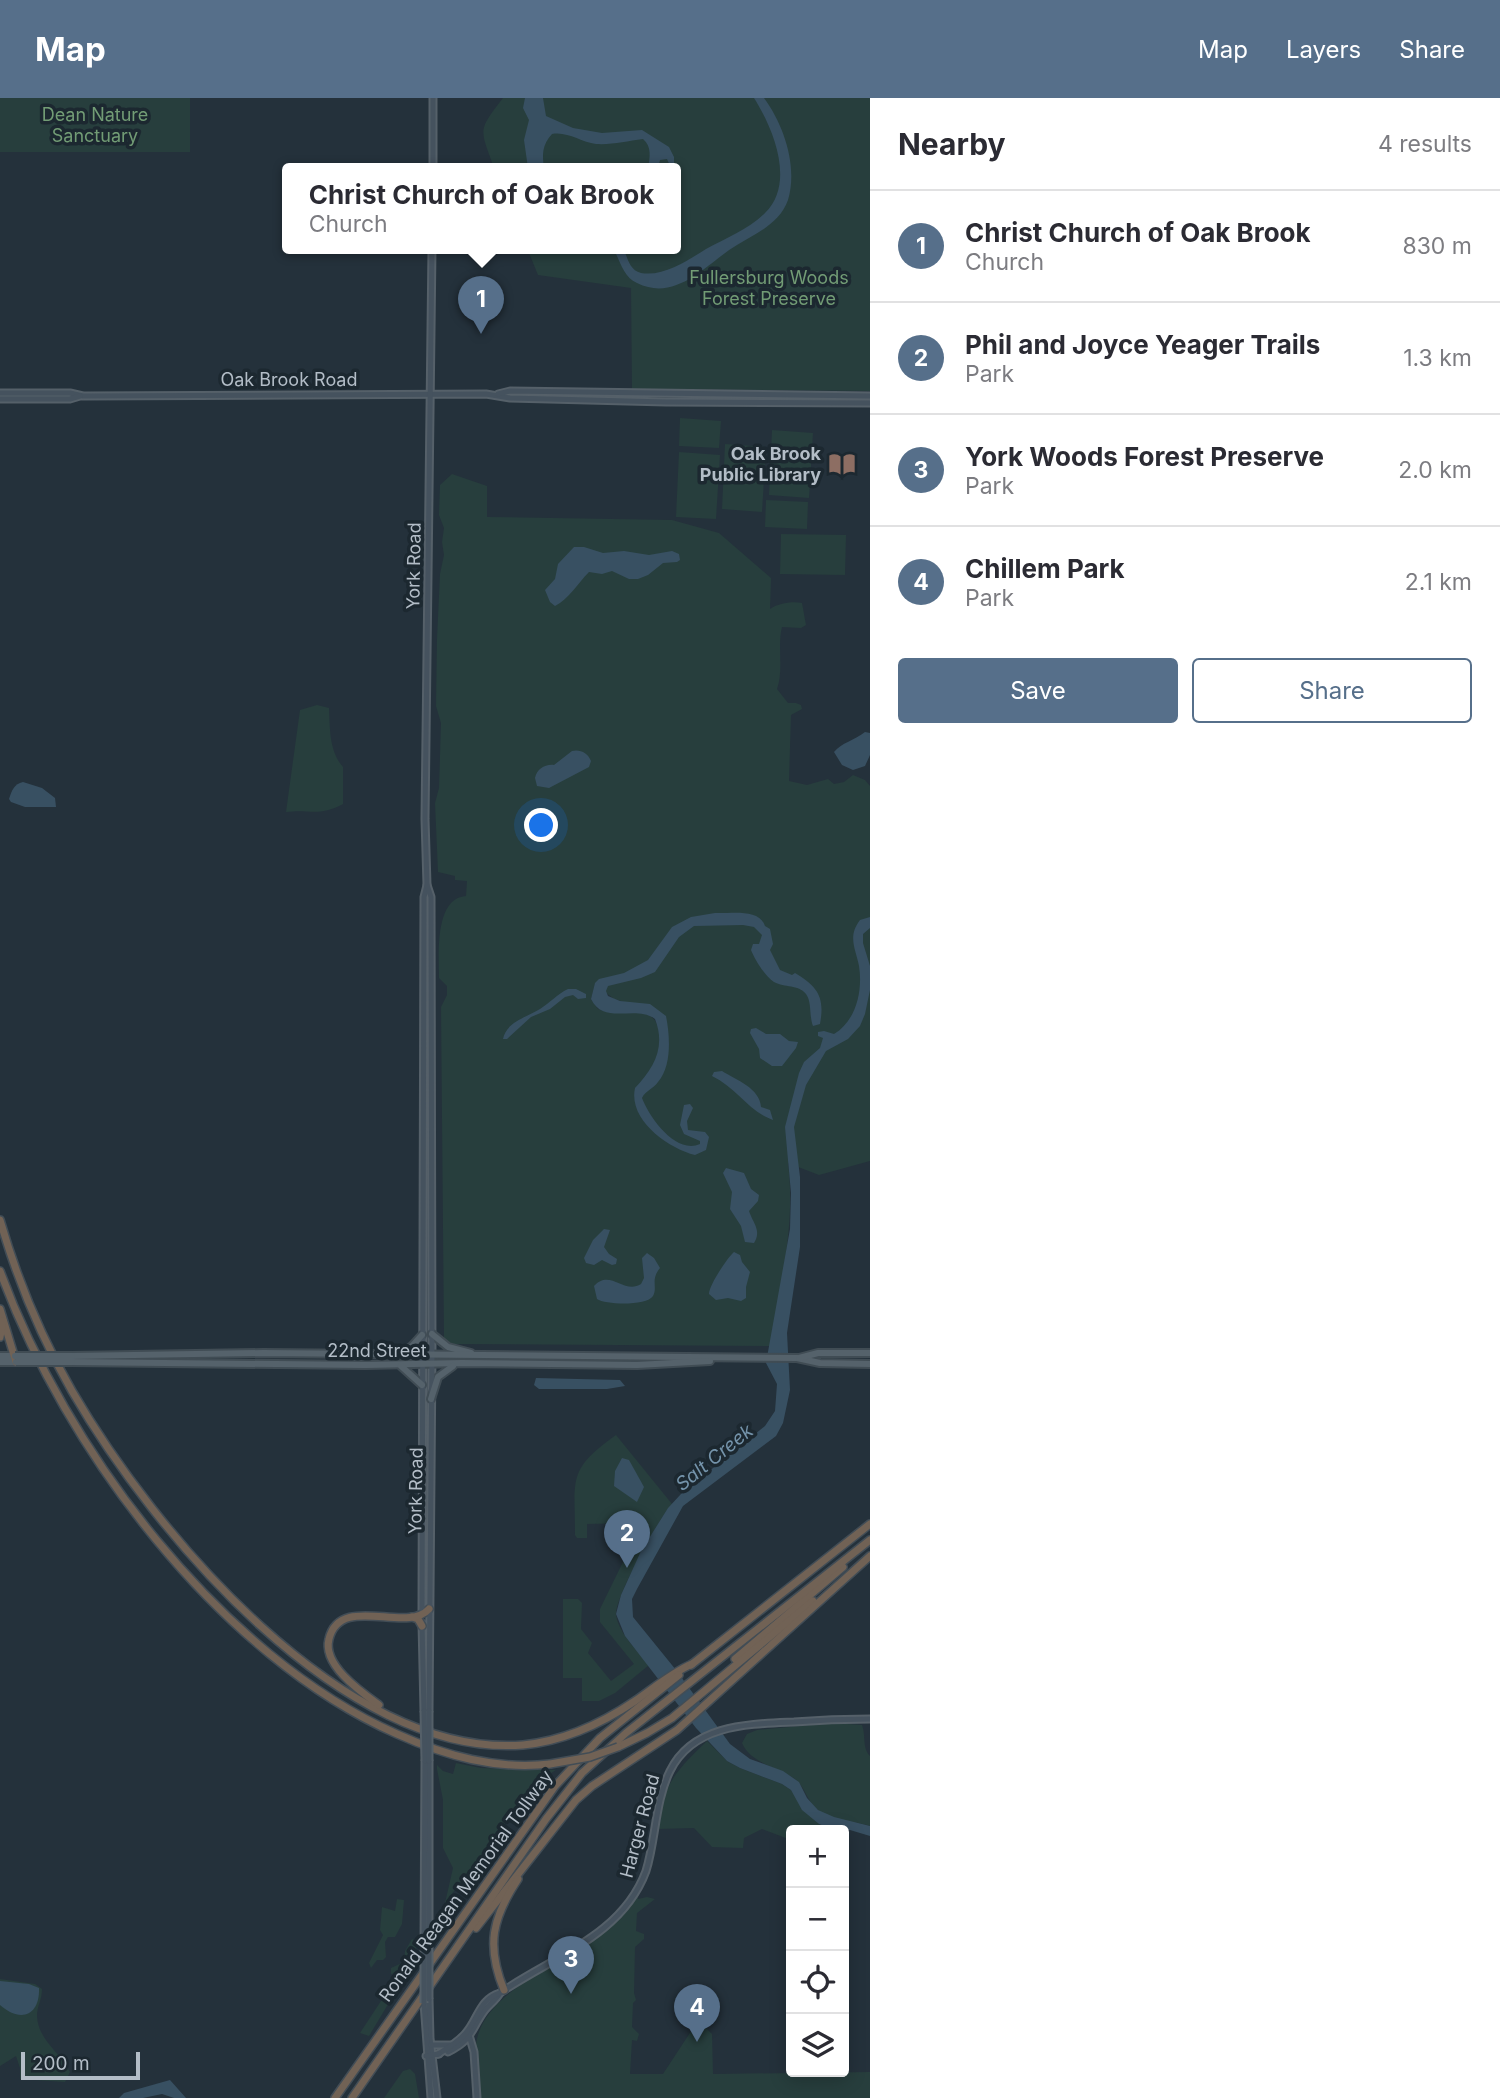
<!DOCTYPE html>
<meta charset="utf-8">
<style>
:root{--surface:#fff;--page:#f2f2f3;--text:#2b2b33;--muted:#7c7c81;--line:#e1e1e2;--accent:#566f8a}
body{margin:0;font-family:Inter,sans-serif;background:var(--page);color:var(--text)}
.controls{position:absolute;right:21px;bottom:21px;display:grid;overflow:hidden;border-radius:7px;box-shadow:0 4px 18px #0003}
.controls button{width:63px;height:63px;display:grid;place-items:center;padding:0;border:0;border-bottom:2px solid var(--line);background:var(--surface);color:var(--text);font:35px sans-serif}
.scale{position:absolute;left:21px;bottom:18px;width:119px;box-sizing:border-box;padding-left:7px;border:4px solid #b3bdc7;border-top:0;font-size:19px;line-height:24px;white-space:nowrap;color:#b3bdc7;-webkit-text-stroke:5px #1c2830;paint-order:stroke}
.you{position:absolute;left:542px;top:728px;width:24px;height:24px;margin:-18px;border:5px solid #fff;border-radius:50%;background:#1a73e8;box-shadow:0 0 0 10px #1a73e833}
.badge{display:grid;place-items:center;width:46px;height:46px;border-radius:50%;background:var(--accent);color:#fff;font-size:23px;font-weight:700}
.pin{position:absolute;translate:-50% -58px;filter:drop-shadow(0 2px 4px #0008)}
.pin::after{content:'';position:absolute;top:37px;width:24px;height:21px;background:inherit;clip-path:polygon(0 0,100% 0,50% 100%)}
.popup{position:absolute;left:282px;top:65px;width:399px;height:91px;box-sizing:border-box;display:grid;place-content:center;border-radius:7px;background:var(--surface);filter:drop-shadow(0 2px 5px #0005);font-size:23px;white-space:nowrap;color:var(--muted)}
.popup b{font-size:26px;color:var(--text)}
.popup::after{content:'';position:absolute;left:50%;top:100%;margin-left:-14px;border:14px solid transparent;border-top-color:var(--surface)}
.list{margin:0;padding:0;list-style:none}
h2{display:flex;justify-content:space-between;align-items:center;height:91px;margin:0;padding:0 28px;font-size:30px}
h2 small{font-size:23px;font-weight:400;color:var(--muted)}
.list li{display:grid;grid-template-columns:46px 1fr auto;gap:21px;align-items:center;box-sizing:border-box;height:112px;padding:0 28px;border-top:2px solid var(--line)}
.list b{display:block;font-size:26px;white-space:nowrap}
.list p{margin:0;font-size:23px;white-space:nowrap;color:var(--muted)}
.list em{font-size:23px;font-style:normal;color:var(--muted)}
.actions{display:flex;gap:14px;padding:21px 28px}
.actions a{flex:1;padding:16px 0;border:2px solid var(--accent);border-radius:7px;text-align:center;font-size:24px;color:var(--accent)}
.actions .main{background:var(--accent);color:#fff}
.icon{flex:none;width:38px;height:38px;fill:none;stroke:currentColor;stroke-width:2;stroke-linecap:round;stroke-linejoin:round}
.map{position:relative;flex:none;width:870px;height:2000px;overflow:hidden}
header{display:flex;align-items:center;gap:42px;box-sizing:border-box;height:98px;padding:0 35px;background:var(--accent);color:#fff}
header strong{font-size:33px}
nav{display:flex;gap:38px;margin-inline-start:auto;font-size:24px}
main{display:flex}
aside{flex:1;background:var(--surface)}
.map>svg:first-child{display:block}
.green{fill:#273e3d;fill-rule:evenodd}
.water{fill:#385062}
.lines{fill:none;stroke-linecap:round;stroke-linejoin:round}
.secondary-casing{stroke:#556069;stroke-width:9}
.primary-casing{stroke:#404c54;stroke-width:10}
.highway-casing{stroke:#424d56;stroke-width:10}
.secondary{stroke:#45525e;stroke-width:5}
.primary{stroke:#55626b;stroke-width:6}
.highway{stroke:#716255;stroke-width:7}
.secondary-bridge-casing{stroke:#556069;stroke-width:9;stroke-linecap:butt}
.primary-bridge-casing{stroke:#404c54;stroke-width:10;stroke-linecap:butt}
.highway-bridge-casing{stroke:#424d56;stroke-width:10;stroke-linecap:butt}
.secondary-bridge{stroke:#45525e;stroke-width:5}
.primary-bridge{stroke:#55626b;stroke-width:6}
.highway-bridge{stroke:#716255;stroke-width:7}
.labels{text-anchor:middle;stroke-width:7;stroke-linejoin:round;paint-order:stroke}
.park-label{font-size:18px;fill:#729c75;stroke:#1c2830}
.street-label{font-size:18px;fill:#b3bdc7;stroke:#1c2830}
.poi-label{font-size:18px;font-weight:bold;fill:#b3bdc7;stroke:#1c2830;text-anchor:end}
.water-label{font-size:19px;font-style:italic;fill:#7493aa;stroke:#1c2830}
</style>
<header>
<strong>Map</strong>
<nav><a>Map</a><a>Layers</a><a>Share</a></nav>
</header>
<main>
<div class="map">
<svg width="870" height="2000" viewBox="0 0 870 2000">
<rect width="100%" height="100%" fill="#24313b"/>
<g class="green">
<rect x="0" y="0" width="190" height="54"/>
<path d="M503,0H870V293L632,291L631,190L538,177L527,150H675V70H494C480,30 477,34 503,0Z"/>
<path d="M680,320L721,323L719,350L679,348Z"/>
<path d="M772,332L813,335L809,400L769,397Z"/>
<path d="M725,346L766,349L762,414L722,411Z"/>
<path d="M679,354L720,357L716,421L676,419Z"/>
<path d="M452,376L487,388V419L672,422L719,435L771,480L770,511C778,505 793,503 802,505L806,527L801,530L782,529C777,549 784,571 777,591L788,605H796L801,607L802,611L791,617L789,683L807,687L828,681L834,686L844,684L853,677L865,682L870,688V1063L819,1077L788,1065C796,1129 780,1186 770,1248L454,1246L448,1244L444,1240L441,909L447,897V888L439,880C439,858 434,800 466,798L467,783L455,782V778L438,774L435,705L439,690L441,625L436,608L437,541L440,476L444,457L442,444L444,430L439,417L440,387ZM595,886L614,901L658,914L669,945L668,953L659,952C661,944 660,937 658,929C651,904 616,920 598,911L591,901Z"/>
<path d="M766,402L808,404L807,431L765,429Z"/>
<path d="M781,436L846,437L845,477L780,476Z"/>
<path d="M317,607L329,610C330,630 329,653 343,669V706C319,719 310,711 286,714L300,612Z"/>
<path d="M616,1337L672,1406C659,1420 614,1501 616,1517C619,1536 638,1553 649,1567L615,1595L599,1603H582V1580H563V1501H578L582,1505L581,1531L592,1545L588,1555L611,1583L634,1566L600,1524V1511L640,1429L634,1425L587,1426V1440H577L575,1437C575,1380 567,1372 616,1337Z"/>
<path d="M834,1625L862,1627C866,1637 862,1650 870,1658V1728C854,1723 831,1722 818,1712C807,1704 805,1688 795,1681C780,1670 750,1665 742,1645L747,1636L757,1632Z"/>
<path d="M707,1643L727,1663L740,1670L782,1686L791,1692L819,1726L835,1732H791V1742L762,1731L744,1740L743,1750L712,1749L694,1730L657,1731C662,1721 661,1714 663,1703C669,1679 689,1660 707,1643Z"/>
<path d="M456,1665L481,1670L556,1672L543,1680L526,1698L445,1805L453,1770L443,1750V1702L437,1671V1667L443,1673L453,1676Z"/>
<path d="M638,1798V1801L647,1799L655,1801L637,1815L636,1833L644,1836V1841L635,1849L634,1895L636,1902L633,1905L632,1929L639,1936L637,1943L632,1942L630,1976H663L701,1918L705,1929L712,1936L713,1976L870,1974V2000H480C479,1983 474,1963 476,1947C481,1896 560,1866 597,1840C613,1828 624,1813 638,1798Z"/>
<path d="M397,1801L404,1802L402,1826L395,1839H388L385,1844L386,1859L383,1862H377L371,1870L369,1865L383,1837L380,1832L382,1809L395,1813Z"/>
<path d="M412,1841L417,1844L414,1873L387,1908L369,1938L360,1935L400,1874L391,1876V1870L404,1864L405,1853Z"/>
<path d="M0,1881L35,1886L42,1891C42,1902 37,1908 37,1918C38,1942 60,1954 70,1974L65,1984L20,1981V1970L16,1958L0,1968Z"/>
<path d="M410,1971L415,1976L419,2000H384L403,1973Z"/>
</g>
<g class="water">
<path d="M525,0H543L546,18L573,30L602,35L642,32L669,49L674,59V70H671L667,61L660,62L658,70H648C650,59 652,49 643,41C627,43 612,47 596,46C581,44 567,33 552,36C542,47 542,56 544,70H528L524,42L529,22L523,10Z"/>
<path d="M754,0H764C784,27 798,69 788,102C780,125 757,135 737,147C708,164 677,205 637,185C623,179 620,162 613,150H623C628,160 629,172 641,175C664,179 688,162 706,151C726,140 749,131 765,115C796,85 773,30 754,0Z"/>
<path d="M574,449H584L603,455L624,453L649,457L672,453L679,456L680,462L677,464L663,465L648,477L638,481H629L612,473L602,476L589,474C578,485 569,501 555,508L550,504L545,492L555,481L558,466Z"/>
<path d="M865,634L870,635V657L865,668L853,672L842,667L834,654C841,645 855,642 865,634Z"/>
<path d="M572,653C580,651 588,655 591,663L589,669L549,690L537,688L535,680C537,671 545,666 554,667Z"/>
<path d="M23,684L42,690L55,700L56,709H25L11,704L9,701C12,692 14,686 23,684Z"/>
<path d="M715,815C731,816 759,810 765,828L770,831L773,846L770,852L780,872L792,877L795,875C818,889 825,899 820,926L813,928C809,918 812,904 806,896C798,886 785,890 774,884C765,878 755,862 751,852L753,846H759L762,837L754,829L743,827L694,828L679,839L655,874L641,880L608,888L606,893L608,898L620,903L650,906L666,918C670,938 672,968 658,984C653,991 645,993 642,1000C649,1019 676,1057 700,1046V1043L684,1036L680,1027L684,1007L690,1006L693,1010L687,1023L688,1032L705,1034L709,1039L706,1052L695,1057C668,1050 628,1022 635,990C654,970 666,949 655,921C636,906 604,928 591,901L595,885L599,881L624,875L648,862L672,829L691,819Z"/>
<path d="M870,819V830L863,836V845L870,868V892L865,916L860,928L848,941L826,953L806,987L794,1029L800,1079V1149L787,1235L790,1292L783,1325L776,1338L683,1408L637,1491L632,1501L633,1519L676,1572L730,1646L750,1661L783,1673L799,1684L807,1700L818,1712L834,1719L870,1728V1738L850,1732H835L819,1726L802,1712L791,1692L782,1686L740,1670L727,1663L696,1630L625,1538L616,1516L621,1497L641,1453L668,1410L681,1396L765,1328L775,1313L777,1286L766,1265L790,1131L791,1095L785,1029L799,975L804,964L820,950L823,940L818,938V934L824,933L834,936C856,923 863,893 859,868C856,851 847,839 860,822Z"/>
<path d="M568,891H576L586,896V900L578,901L573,897L565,899L550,911L531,919L507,941H503C506,924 527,919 540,911C550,905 557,896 568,891Z"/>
<path d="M756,930L766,936H780L789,943L798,944L796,950L782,968H772L760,960L759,951L750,935L751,931Z"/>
<path d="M722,973C736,982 760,990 761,1009L770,1012L773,1022C749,1014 737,990 712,978L714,974Z"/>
<path d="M726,1070L744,1075L751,1091L759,1097L758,1103L749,1113C753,1125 762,1133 754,1145L745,1144L741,1128L730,1111L732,1094L723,1075Z"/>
<path d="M604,1131L610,1132L604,1149L609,1156L617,1161L616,1166L612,1167L602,1162L594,1167L586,1165L584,1160L593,1142Z"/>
<path d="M734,1154L740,1157L742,1164L750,1174L746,1189V1200L741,1203L728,1200L716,1202L709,1196C709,1187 728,1159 734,1154Z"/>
<path d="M647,1155L654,1160L660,1170C650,1182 658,1189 653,1198C647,1208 606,1207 597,1201L594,1188C610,1170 624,1197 641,1186L644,1180L642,1160Z"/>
<path d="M536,1280L620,1282L625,1288L607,1291H539L534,1287Z"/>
<path d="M622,1360L629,1362L644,1389L637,1404L614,1388L615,1373Z"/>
<path d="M0,1883L29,1886L39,1890C40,1918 20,1925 0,1907Z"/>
<path d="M170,1982L186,2000H174L162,1996L143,2000H119L124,1995Z"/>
</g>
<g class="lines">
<defs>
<g id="secondary">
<path d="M433,70V0"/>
<path d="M0,295H70L83,298L486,296L510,300L666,304L870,305"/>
<path d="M498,296L510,293L870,298"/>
<path d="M0,301H70L80,298"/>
<path d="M422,1516L424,799L427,787"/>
<path d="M422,1525L424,1613"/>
<path d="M429,1613L432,1258L431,799L427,787L425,721L432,150"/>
<path d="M429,1663V1846"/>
<path d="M424,1847L425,1663"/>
<path d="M429,1901L430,1940L437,2000"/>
<path d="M424,1905L431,2000"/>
<path d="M469,1937L474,1954L477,2000"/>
<path d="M431,1947H450"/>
<path d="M448,1954C474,1941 470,1932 485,1912C490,1906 496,1902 500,1895"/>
<path d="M438,1956C448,1950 457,1945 465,1936C478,1922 479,1901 500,1895C552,1859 622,1838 646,1773C656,1741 655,1703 670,1673C693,1626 749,1626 794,1624C819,1622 845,1621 870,1621"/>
<path d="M426,1958L439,1956"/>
</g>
<g id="primary">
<path d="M432,1236L448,1249L471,1255"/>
<path d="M401,1256L412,1248L422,1237"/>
<path d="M0,1258H15"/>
<path d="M72,1258L263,1255L797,1260L820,1265L870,1266"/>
<path d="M799,1260L818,1255H870"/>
<path d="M0,1264H16"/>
<path d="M72,1264L365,1267L462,1265L637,1267L710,1263"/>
<path d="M401,1268L422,1287"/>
<path d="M431,1301L438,1279L453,1268"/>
</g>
<g id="highway">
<path d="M0,1122C17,1181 41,1239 72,1293C153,1433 343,1661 523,1647C564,1643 601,1626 635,1603C654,1590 671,1575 692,1566"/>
<path d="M0,1173C65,1351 220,1558 397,1636C446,1658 496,1672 550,1666"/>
<path d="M0,1211L16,1264"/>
<path d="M0,1239L3,1223"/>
<path d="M412,1519L418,1521L422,1528"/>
<path d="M735,1561L843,1469"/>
<path d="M691,1567L870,1426"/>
<path d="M379,1607C361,1594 322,1567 329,1541C340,1495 407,1536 429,1511"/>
<path d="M618,1649L647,1635L672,1620L813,1503"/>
<path d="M476,1830L576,1702L592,1688L677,1632L870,1458"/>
<path d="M504,1892C486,1848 492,1820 518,1781"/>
<path d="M335,2000L555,1688L600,1640L679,1577"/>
<path d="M352,2000L546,1721L582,1675L626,1635L870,1442"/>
</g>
</defs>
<use href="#secondary" class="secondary-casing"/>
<use href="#primary" class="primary-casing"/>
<use href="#highway" class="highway-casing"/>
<use href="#secondary" class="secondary"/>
<use href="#primary" class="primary"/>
<use href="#highway" class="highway"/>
<defs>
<g id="secondary-bridge">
<path d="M424,1613L425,1663"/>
<path d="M429,1663V1613"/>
<path d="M429,1846V1901"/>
<path d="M424,1905V1847"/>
</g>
<g id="primary-bridge">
<path d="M15,1258H72"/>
<path d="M16,1264H72"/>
</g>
<path id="highway-bridge" d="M550,1666L590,1659L618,1649"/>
</defs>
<use href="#secondary-bridge" class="secondary-bridge-casing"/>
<use href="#primary-bridge" class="primary-bridge-casing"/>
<use href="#highway-bridge" class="highway-bridge-casing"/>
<use href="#secondary-bridge" class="secondary-bridge"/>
<use href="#primary-bridge" class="primary-bridge"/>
<use href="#highway-bridge" class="highway-bridge"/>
</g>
<defs>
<symbol id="library-bare" viewBox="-9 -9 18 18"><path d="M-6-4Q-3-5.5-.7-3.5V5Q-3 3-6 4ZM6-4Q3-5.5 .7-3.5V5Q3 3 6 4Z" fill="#8d6e63" stroke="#1c2830" stroke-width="2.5" paint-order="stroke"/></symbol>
</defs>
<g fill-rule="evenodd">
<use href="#library-bare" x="823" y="347" width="38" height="38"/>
</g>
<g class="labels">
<g class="park-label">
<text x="95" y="23">Dean Nature<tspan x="95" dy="21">Sanctuary</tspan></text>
<text x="769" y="186">Fullersburg Woods<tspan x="769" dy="21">Forest Preserve</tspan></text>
</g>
<g class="street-label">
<text x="289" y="288">Oak Brook Road</text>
<text transform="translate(414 468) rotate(-89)" y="6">York Road</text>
<text x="377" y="1259">22nd Street</text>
<text transform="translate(416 1393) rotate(-89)" y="6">York Road</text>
<text transform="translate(640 1728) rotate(-75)" y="6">Harger Road</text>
<text transform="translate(466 1788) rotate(-54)" y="6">Ronald Reagan Memorial Tollway</text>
</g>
<g class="poi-label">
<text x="821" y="362">Oak Brook<tspan x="821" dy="21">Public Library</tspan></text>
</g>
<g class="water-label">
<text transform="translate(714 1359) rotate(-39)" y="7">Salt Creek</text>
</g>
</g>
</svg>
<div class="controls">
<button>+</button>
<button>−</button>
<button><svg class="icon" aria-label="locate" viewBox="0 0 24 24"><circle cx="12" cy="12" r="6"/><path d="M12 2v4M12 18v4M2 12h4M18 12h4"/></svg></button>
<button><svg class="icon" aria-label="layers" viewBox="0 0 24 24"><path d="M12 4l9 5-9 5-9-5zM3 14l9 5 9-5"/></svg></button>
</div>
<div class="scale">200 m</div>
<div class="you"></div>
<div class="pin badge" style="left:481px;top:236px">1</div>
<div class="popup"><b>Christ Church of Oak Brook</b>Church</div>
<div class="pin badge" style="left:627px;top:1470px">2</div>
<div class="pin badge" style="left:571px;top:1896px">3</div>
<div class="pin badge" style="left:697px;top:1944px">4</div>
</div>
<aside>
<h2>Nearby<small>4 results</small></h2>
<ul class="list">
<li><span class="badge">1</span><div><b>Christ Church of Oak Brook</b><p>Church</p></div><em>830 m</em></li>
<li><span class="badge">2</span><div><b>Phil and Joyce Yeager Trails</b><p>Park</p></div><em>1.3 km</em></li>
<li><span class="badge">3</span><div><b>York Woods Forest Preserve</b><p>Park</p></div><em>2.0 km</em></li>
<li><span class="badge">4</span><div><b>Chillem Park</b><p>Park</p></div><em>2.1 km</em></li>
</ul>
<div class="actions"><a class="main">Save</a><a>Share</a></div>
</aside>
</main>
